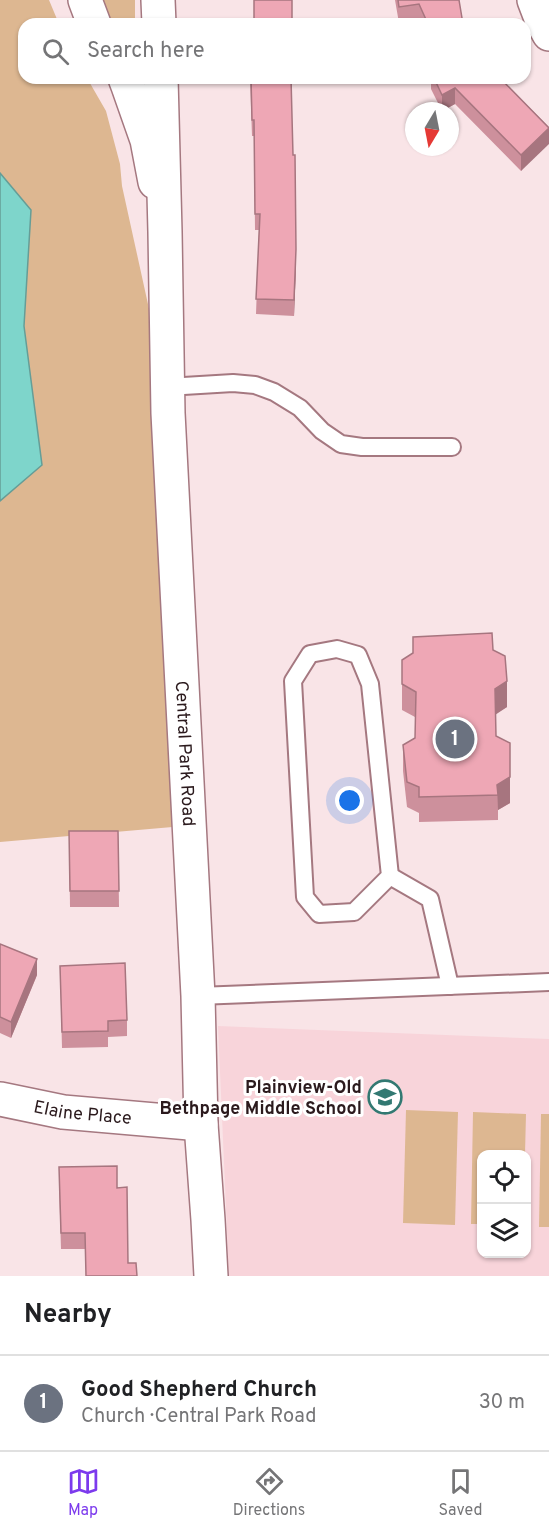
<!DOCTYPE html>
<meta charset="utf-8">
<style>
:root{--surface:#fff;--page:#f6f6f6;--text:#202124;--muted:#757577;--line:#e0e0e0;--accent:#7c3aed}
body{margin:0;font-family:Overpass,sans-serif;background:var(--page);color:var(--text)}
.controls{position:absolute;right:18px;bottom:18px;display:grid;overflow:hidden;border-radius:12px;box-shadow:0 2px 4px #0004}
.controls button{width:54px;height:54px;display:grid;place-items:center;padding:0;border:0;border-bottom:2px solid var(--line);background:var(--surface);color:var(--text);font:30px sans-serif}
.compass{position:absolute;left:405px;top:102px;width:54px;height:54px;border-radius:50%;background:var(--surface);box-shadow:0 2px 4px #0004;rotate:190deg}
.you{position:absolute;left:350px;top:801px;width:21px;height:21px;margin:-15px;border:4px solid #fff;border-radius:50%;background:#1a73e8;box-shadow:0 0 0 9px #1a73e833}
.badge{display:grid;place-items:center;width:39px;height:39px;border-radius:50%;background:var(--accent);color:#fff;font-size:20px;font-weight:700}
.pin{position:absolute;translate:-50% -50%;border:3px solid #fff;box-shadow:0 2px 6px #0006}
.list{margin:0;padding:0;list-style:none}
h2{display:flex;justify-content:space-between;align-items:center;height:78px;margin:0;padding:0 24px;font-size:26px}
h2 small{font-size:20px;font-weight:400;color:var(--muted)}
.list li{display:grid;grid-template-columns:39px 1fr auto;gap:18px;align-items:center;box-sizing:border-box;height:96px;padding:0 24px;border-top:2px solid var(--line)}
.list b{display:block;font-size:22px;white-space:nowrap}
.list p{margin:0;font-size:20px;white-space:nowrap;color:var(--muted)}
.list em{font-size:20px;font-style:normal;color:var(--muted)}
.icon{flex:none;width:33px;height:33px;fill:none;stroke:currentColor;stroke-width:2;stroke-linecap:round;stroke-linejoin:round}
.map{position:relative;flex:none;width:549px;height:1276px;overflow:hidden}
.search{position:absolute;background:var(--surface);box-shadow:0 2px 4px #0004;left:18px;right:18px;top:18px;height:66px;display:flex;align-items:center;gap:15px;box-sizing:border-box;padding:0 21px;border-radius:18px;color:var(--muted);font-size:22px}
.sheet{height:174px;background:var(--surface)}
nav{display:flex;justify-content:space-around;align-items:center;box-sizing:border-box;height:84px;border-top:2px solid var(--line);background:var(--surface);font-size:16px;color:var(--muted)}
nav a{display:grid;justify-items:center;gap:3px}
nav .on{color:var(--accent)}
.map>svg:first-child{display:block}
.built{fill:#f8d4da;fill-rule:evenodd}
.green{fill:#ddb791}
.water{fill:#7ed5cb;stroke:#659d97;stroke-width:1.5}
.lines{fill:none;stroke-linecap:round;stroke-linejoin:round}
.service-casing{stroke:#a57880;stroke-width:20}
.minor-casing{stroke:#a57880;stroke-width:36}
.tertiary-casing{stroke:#a57880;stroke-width:36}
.service{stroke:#fff;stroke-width:16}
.minor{stroke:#fff;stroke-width:33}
.tertiary{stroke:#fff;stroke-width:33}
.wall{fill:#cd909c}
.shaded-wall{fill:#a7757f}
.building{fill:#eea7b5;stroke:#a7757f;stroke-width:1.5}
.labels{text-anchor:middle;stroke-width:6;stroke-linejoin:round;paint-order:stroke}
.street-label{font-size:18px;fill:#2b1a1d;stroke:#fff}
.poi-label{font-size:18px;font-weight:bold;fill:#2b1a1d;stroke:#fff;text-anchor:end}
</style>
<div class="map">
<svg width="549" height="1276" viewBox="0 0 549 1276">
<rect width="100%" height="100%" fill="#f9e4e7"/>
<path class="built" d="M218,1026L549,1039V1276H229ZM482,1154H526V1254H482Z"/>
<g class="green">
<path d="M0,0H49L59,24H24V78H87L106,111L120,164L122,186L155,336L184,826L0,842Z"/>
<path d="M98,0H135V24H109Z"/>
<path d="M406,1110L458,1112L455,1225L403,1223Z"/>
<path d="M473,1112L526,1114L525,1154H482L481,1224H471Z"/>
<path d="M541,1114H549V1227H539Z"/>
</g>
<path class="water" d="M0,173L31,210L24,326L42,465L0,501Z"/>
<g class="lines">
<defs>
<g id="service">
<path d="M167,387L233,383L255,385L274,392L300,408L322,431L341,444L362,447H452"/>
<path d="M337,649L358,655L370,684L390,876L354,912L319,914L305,897L293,681L310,654Z"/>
<path d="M390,876L430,899L450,986"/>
<path d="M198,996L549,982"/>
</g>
<g id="minor">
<path d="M85,0L94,24"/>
<path d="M534,0L542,21L549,34"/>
<path d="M125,78L128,86L147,140L155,182"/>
<path id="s1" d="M0,1099L63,1112L201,1124"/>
</g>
<g id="tertiary">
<path d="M158,0L159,24"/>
<path id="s2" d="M161,78L165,232L168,413L198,996L201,1124L208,1220L211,1276"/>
</g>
</defs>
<use href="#service" class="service-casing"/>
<use href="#minor" class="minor-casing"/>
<use href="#tertiary" class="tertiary-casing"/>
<use href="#service" class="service"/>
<use href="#minor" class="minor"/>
<use href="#tertiary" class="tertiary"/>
</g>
<g class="wall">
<path d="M395,0H459L463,24H473H421L419,20L399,23Z"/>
<path d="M250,78L296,265L294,316L256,314L259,230H255L254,136H252Z"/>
<path d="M431,78H500L549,127L521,171L455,104L442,111L431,89Z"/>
<path d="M493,650L507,707L495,714L496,736L510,803L498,810V820L419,822V813L407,807L403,771V745L415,738V717L402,710V660Z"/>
<path d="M69,831H118L119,907H70Z"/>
<path d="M0,944L37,975L11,1038L0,1033Z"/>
<path d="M60,966L127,1020V1036L108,1037V1047L62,1048Z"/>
<path d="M59,1183L117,1188L128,1263L85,1249H61Z"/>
</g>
<g class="shaded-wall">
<path d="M455,88V104L442,111V95Z"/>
<path d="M549,128V144L521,171V155Z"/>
<path d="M296,249V265L294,316V300Z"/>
<path d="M507,681V707L495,715V689Z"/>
<path d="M510,777V803L498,810L497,785Z"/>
<path d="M37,959V975L11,1038V1022Z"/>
</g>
<g class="building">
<rect x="254" y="0" width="38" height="24"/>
<path d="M398,0H459L463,24L471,20L473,24H428L419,4L399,7Z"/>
<path d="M251,78H291L293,155H295L296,249L294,300L256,299L260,214H255L254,120H252Z"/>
<path d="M434,78H500L549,128L521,155L455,88L442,95Z"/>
<path d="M492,633L493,650L505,656L507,681L495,689L496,736L510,743V777L497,785L498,795L419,797V787L407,782L403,745L415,738L416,692L402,684V660L413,653V637Z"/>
<path d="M69,831H118L119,891H70Z"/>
<path d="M0,944L37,959L11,1022L0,1017Z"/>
<path d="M125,963L127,1020L108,1021V1031L62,1032L60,966Z"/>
<path d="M117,1166V1188L127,1187L128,1263H136L137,1276H86L85,1233H61L59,1167Z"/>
</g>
<defs>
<symbol id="school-ring" viewBox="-11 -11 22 22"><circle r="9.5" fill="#fff" stroke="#327972" stroke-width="1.5"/><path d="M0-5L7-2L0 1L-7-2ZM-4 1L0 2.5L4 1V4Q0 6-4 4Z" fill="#327972"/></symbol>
</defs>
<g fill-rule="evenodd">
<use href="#school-ring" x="366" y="1078" width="38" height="38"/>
</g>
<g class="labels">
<g class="street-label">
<text dy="6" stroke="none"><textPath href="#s2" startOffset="676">Central Park Road</textPath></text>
<text dy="6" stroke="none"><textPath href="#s1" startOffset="84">Elaine Place</textPath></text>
</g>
<g class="poi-label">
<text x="362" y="1093">Plainview-Old<tspan x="362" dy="21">Bethpage Middle School</tspan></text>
</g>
</g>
</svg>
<div class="controls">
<button><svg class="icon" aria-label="locate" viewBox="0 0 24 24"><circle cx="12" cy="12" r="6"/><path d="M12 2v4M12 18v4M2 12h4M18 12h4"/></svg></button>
<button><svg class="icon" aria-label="layers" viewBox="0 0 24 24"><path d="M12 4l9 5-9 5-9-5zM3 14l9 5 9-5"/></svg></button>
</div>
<svg class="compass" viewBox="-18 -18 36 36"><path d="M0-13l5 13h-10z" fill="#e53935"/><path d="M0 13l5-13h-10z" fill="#757577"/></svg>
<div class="you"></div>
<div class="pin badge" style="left:455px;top:739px;background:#6b7280">1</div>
<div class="search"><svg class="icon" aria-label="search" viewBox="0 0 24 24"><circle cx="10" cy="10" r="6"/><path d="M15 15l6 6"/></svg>Search here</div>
</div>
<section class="sheet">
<h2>Nearby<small></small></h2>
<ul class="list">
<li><span class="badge" style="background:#6b7280">1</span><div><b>Good Shepherd Church</b><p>Church · Central Park Road</p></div><em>30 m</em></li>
</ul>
</section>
<nav>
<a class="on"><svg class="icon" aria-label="map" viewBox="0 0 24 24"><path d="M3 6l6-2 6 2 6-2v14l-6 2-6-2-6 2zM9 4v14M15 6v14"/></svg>Map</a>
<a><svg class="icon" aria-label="directions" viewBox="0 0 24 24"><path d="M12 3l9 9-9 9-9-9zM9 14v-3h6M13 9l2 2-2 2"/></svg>Directions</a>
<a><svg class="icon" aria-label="saved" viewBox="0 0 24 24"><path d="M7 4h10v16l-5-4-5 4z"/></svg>Saved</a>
</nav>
